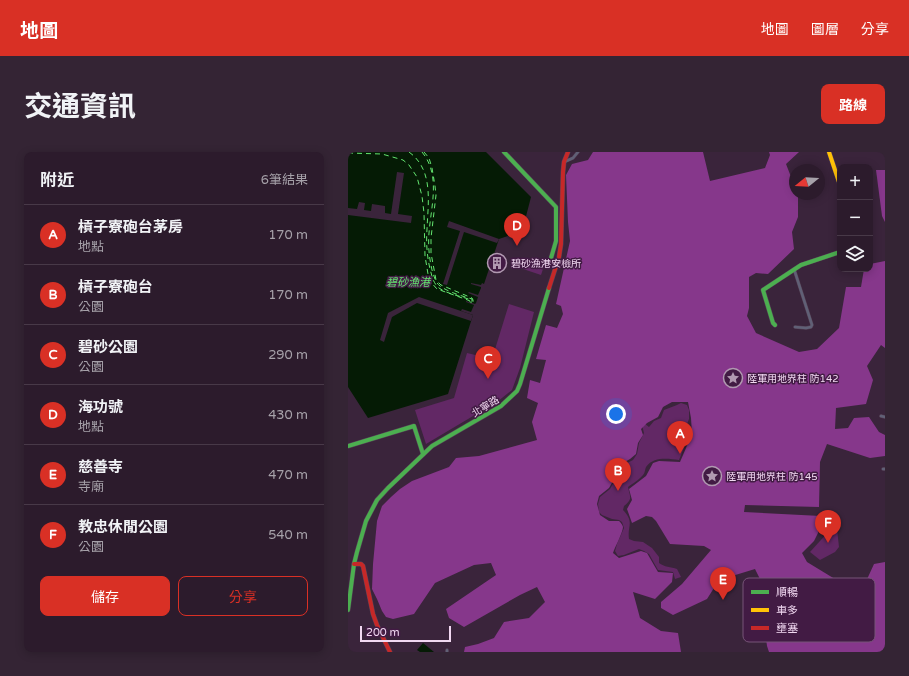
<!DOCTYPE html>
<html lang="zh-TW">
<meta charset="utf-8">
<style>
:root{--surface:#2c1b2c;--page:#342434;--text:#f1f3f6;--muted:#a6a1a9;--line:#483948;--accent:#d93025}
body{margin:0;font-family:"Varela Round","Noto Sans TC",sans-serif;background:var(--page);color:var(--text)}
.controls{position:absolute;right:12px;top:12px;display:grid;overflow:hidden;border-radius:8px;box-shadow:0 2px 10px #0003}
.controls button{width:36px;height:36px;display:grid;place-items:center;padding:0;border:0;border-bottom:1px solid var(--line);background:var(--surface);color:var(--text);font:20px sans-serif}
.compass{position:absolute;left:441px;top:12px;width:36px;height:36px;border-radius:50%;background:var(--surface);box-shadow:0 2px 10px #0003;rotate:252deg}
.scale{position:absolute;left:12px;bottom:10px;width:91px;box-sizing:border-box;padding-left:4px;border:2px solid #f1d8f1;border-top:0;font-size:11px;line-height:14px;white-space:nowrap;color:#f1d8f1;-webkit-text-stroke:3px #421b44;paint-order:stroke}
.you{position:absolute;left:268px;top:262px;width:14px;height:14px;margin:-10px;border:3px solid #fff;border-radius:50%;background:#1a73e8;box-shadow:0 0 0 6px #1a73e833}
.badge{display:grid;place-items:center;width:26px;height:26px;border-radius:50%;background:var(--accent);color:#fff;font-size:13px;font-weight:700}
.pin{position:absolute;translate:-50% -33px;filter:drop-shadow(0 1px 2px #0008)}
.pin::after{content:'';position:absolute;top:21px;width:14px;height:12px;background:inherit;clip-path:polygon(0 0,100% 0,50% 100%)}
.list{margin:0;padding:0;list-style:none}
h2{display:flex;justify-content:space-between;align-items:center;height:52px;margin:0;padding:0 16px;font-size:17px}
h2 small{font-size:13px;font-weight:400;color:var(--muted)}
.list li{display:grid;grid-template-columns:26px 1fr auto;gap:12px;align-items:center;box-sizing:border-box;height:60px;padding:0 16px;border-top:1px solid var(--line)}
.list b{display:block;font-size:15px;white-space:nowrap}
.list p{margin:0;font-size:13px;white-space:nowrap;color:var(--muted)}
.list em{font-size:13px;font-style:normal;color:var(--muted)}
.actions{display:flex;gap:8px;padding:12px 16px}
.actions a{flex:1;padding:9px 0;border:1px solid var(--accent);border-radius:8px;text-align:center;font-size:14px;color:var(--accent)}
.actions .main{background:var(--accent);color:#fff}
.icon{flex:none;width:22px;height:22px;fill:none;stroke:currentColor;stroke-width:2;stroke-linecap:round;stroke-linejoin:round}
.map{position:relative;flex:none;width:537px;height:500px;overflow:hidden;border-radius:8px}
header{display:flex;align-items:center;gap:24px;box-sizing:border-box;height:56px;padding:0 20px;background:var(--accent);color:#fff}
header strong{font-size:19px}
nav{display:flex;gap:22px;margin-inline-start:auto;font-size:14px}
.intro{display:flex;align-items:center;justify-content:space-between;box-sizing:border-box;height:96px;padding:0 24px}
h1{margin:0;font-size:28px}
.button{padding:10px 18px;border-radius:8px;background:var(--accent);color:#fff;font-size:14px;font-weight:700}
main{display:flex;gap:24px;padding:0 24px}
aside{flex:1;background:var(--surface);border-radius:8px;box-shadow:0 2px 10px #0003}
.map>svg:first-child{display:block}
.green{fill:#622865}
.forest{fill:#86378b}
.water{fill:#051b05}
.pier{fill:#3a243b}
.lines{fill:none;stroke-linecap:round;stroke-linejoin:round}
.ferry{stroke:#64e670;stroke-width:1;stroke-dasharray:5 4;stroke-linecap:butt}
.street-casing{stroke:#564256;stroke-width:3.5}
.fast-casing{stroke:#564256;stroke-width:5}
.slow-casing{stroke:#564256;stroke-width:5}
.jam-casing{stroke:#564256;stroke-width:5}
.street{stroke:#606076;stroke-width:2.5}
.fast{stroke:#4caf50;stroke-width:4}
.slow{stroke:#ffc107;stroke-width:4}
.jam{stroke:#c62828;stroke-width:4}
.labels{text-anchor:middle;stroke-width:3;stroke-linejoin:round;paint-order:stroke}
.poi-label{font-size:10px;fill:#f1d8f1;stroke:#421b44;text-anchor:start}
.street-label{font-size:10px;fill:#f1d8f1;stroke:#421b44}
.water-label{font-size:11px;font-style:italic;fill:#64e670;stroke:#421b44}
.key{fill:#421b44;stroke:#775478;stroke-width:1}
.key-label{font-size:11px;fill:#f1d8f1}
</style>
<header>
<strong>地圖</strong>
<nav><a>地圖</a><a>圖層</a><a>分享</a></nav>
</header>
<div class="intro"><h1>交通資訊</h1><a class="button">路線</a></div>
<main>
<aside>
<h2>附近<small>6筆結果</small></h2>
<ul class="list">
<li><span class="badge">A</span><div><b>槓子寮砲台茅房</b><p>地點</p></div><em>170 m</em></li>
<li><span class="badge">B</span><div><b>槓子寮砲台</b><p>公園</p></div><em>170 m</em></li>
<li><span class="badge">C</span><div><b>碧砂公園</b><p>公園</p></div><em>290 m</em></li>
<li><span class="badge">D</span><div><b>海功號</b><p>地點</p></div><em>430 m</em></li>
<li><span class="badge">E</span><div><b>慈善寺</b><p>寺廟</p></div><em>470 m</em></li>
<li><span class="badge">F</span><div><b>教忠休閒公園</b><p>公園</p></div><em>540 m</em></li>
</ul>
<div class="actions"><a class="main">儲存</a><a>分享</a></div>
</aside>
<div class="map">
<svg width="537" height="500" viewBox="0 0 537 500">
<rect width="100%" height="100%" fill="#3a243b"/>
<g class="green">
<path d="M178,108L196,114L193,123L175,117Z"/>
<path d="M161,152L186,160L172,216L164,238L149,250L120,267L78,292L67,258L106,246L119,201L144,207Z"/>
<path d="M333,251L339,253L341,258V267L337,277L338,291L331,308C321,307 306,304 298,315C297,317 297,321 295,323C291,328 284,332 280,335C282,345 285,347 276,354L275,358C287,371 279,373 281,387L286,389L295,390L304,396L311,405V411C316,415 323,415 329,417L333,425L327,427L325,420L310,418L301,402L296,399L291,397L276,403L270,404L267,399L269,392L276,376L274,370L271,368L264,367L254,363L251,360L250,352L252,345L262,337L271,321L270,319L271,315L285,308L289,302L291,291L296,281L294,273L286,263L301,275L306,269L313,266L316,258L329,253Z"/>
<path d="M489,377L491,395L487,400L472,408L462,400L482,378Z"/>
</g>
<g class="forest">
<path d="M245,0H355L362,29L417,16L422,3L421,0H451L438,12L447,35V42L450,43V65L444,80L446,97L420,122L408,121L401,125V156L399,164L408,181L451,200L469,197L491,176L498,135H513L516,117H522V112L537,109V196L533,193L519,214L525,228L518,252L488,256L487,277L500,276L506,266L521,265L531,280L537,283V304L522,306L479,292L472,310L471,355L397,353L396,360L473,364L470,381L466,389L454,401L459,410L500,435L515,436L526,412L537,410V500H421L419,494L413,449L414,431L407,417L371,428L359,447L325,463L313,456V450L334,432L363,398L356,394L322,392L308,369L304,365L298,364L284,371L279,357L284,348L281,337L298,324L305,311L311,309L332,310L344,282L343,266L340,250H324L315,255L310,265L299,271L293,277L295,283L290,291L288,302L282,307L270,314L269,322L261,336L251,344L249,352L252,363L261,369H271C273,371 274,372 275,375C275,380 267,395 265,401L271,406L293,399L299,401L310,420L325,421L324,430L307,447L285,440L292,466L313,479L330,481L333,500H116L117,495L130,492L146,486L156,470L181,466L197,450L189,435L172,443L116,475L101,466L98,457L148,423L143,411L126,413L87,431L66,462L45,467L38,465L34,459L29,447L24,437L25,412L29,369L34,354L43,345L52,337L64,329L101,315L108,306L131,304L189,288L184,270L190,251L179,246L182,228L192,231L198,208L188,207L198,173L209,176L215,162L213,154L208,152L222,89L220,70L218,23L224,12L240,8Z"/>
<path d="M528,18H537V70L534,64Z"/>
</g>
<g class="water">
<path d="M0,0H138L183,45L175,76L169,81L151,87L136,132L134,131L133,133L123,131V132L133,135V136L130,143L121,140L120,141L130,145L128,151L127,152L118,149V150L126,153L123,160L114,157L113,159L125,163L100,242L20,266L0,235V63L63,71L64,64L50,62L56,21L49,20L43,62L37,61V54L24,52L23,59L16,58L17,51L11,50L9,57L0,56Z"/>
<path d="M75,491L86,500H72L69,498Z"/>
</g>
<g class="pier">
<path d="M101,69L151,87L149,91L116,80L99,133L95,132L112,79L99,75Z"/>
<path d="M71,145L125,163L123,169L69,151L44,165L36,190L32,188L40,161Z"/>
</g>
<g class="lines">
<g class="ferry">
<path d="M61,0C86,18 80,51 79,77C78,91 79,104 82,117C84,124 85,131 91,136C99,142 113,144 123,148V151"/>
<path d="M74,0C93,23 83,54 81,81C80,93 81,105 84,118C86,124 87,130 92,134C100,140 114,144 124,147V151"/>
<path d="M76,0L81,6L84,16L87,34L88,43L83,86V101L88,128L93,133L124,146L125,148V152"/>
<path d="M0,1L34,2L55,8L61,13L69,25L74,44L76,61L77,104L81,128L89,137L117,147L122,149L121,150"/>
</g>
<defs>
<g id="street">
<path d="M216,10L225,6L230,0"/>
<path d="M446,117L464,173L463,175L458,176L447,175"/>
<path d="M533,264L537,265"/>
<path d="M535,317H537"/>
<path d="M99,500V498"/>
</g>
<g id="fast">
<path d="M156,0L208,55V89L201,113"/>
<path d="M427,173L425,171L415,138L453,113L492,100"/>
<path d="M0,294L66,274L75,302"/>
<path d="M0,458L6,412L9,400L18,369L29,348L40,336L84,294L153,254L169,239L172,232L201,136"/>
</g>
<path id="slow" d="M481,0L492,33"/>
<g id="jam">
<path d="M201,136L211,105L213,92L215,20L216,10L220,0"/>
<path d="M6,412H13L15,414L25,462L29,473L42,500"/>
</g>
</defs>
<use href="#street" class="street-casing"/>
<use href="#fast" class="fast-casing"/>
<use href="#slow" class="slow-casing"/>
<use href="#jam" class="jam-casing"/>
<use href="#street" class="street"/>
<use href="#fast" class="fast"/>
<use href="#slow" class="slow"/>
<use href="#jam" class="jam"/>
</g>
<defs>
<symbol id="building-ring" viewBox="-11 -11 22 22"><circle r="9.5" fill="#421b44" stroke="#b199b1" stroke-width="1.5"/><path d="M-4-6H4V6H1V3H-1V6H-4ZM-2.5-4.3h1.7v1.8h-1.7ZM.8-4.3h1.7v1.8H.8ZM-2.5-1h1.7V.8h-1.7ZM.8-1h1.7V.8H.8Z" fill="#b199b1"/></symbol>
<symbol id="sight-ring" viewBox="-11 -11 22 22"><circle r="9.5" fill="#421b44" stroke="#b199b1" stroke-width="1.5"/><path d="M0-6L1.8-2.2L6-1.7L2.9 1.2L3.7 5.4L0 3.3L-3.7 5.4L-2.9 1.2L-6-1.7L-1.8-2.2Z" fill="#b199b1"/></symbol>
</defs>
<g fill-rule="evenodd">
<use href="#building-ring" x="138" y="100" width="22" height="22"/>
<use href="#sight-ring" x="374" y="215" width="22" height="22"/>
<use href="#sight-ring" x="353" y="313" width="22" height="22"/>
</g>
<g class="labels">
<g class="poi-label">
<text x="163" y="115">碧砂漁港安檢所</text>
<text x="399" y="230">陸軍用地界柱 防142</text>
<text x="378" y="328">陸軍用地界柱 防145</text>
</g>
<g class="street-label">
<text transform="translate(137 254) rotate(-31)" y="4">北寧路</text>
</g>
<g class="water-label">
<text x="60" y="134">碧砂漁港</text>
</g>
</g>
<rect x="395" y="426" width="132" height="64" rx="6" class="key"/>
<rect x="403" y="438" width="18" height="4" fill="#4caf50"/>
<rect x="403" y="456" width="18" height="4" fill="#ffc107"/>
<rect x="403" y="474" width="18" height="4" fill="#c62828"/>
<g class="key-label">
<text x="428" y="444">順暢</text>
<text x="428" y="462">車多</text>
<text x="428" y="480">壅塞</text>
</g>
</svg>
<div class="controls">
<button>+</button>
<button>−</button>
<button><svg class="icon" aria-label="layers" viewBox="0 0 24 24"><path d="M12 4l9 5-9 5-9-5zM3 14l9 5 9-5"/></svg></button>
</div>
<svg class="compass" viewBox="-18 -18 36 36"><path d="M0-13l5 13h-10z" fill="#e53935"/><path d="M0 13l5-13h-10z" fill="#a6a1a9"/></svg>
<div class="scale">200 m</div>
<div class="you"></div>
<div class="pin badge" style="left:332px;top:302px">A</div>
<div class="pin badge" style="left:270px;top:339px">B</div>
<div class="pin badge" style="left:140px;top:227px">C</div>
<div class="pin badge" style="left:169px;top:94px">D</div>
<div class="pin badge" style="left:375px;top:448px">E</div>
<div class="pin badge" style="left:480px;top:391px">F</div>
</div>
</main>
